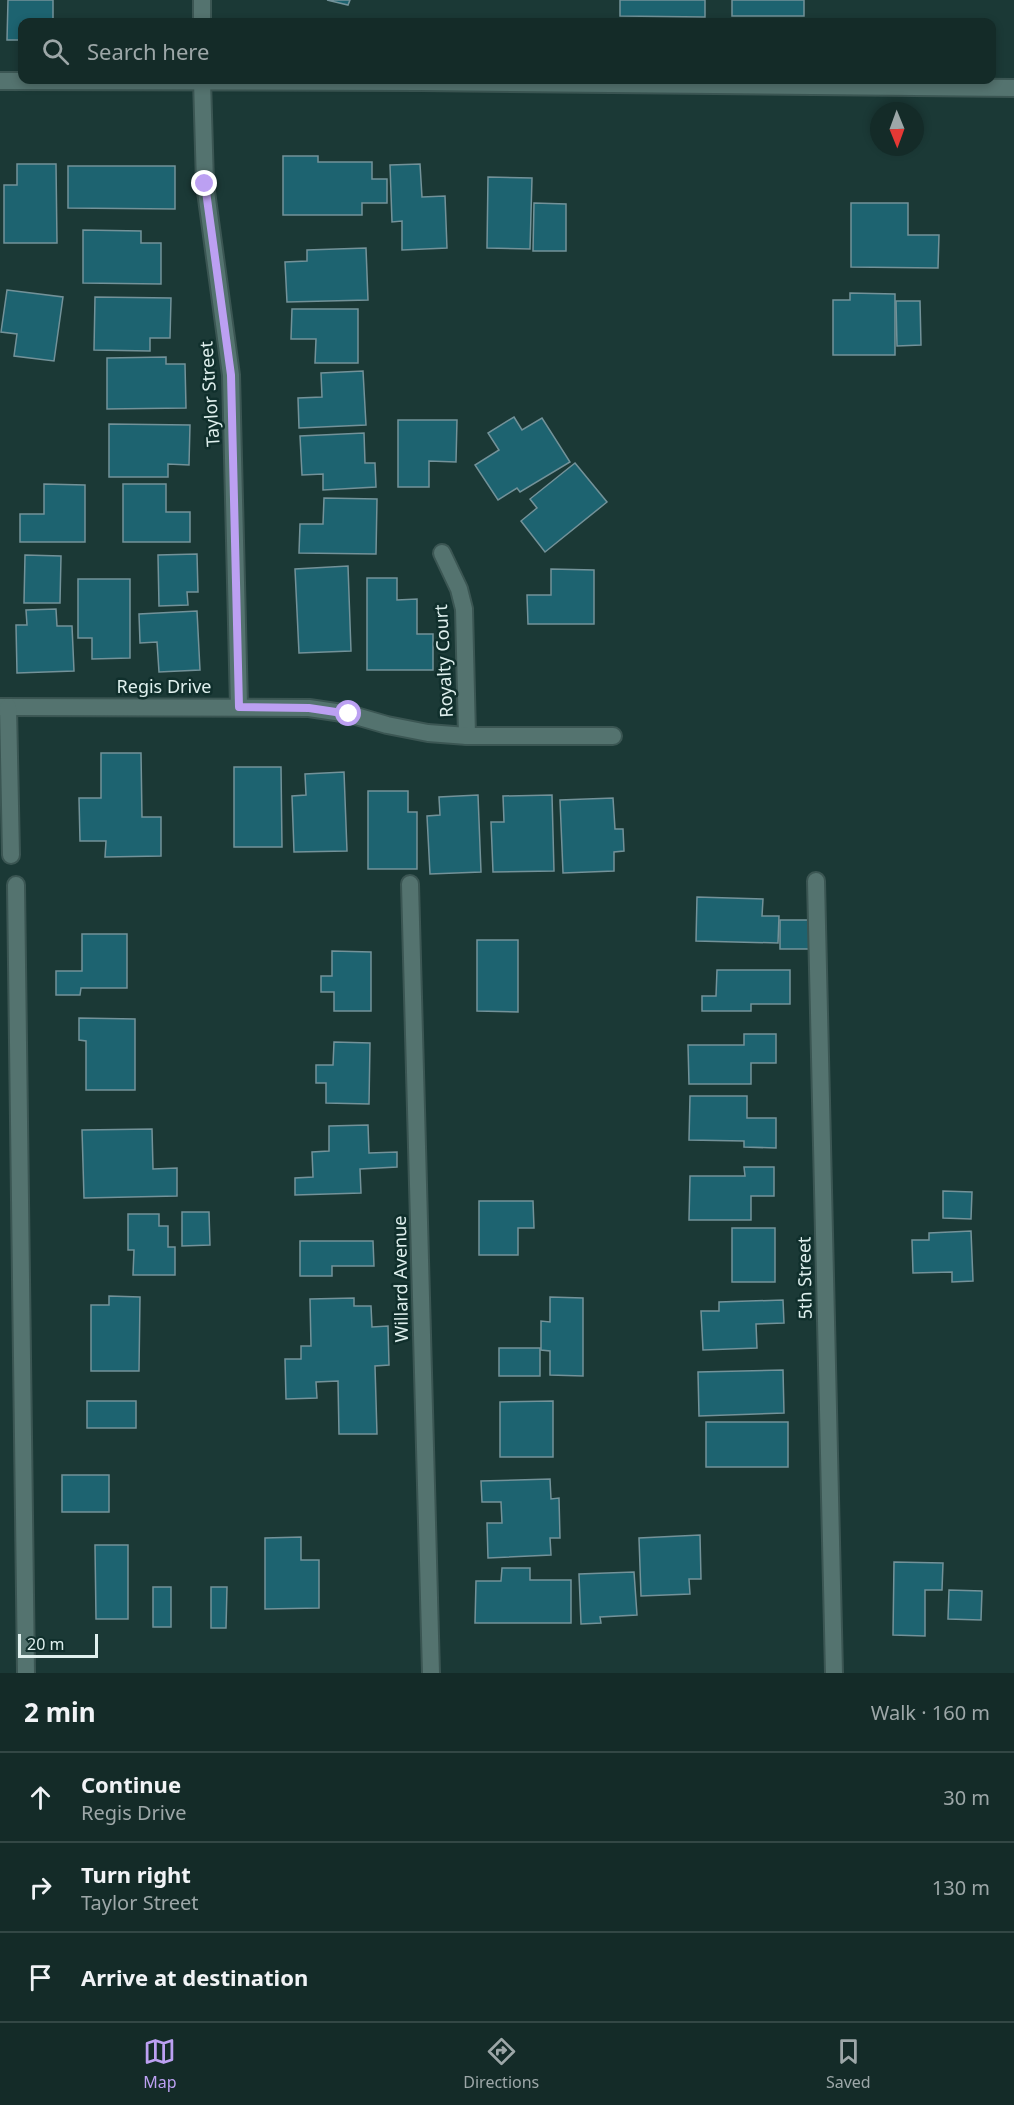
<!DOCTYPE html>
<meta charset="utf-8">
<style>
:root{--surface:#142b28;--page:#213734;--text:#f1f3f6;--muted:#9da7a8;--line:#334745;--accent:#bca0f2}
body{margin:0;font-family:"Noto Sans",sans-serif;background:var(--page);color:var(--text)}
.compass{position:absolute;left:870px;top:102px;width:54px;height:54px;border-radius:50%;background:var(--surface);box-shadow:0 3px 9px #0003;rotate:179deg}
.scale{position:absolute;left:18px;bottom:15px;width:80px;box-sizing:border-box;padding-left:6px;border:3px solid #dff0ee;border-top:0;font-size:16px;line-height:21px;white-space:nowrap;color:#dff0ee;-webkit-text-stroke:4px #102f2c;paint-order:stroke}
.stop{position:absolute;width:18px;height:18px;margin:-14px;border:4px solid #bca0f2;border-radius:50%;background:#fff}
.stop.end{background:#bca0f2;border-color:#fff;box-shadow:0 2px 6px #0008}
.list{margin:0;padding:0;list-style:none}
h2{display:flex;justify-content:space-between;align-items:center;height:78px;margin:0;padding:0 24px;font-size:26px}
h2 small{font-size:20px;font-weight:400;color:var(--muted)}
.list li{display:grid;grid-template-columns:39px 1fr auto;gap:18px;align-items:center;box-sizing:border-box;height:90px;padding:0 24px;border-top:2px solid var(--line)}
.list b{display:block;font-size:22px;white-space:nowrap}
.list p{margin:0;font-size:20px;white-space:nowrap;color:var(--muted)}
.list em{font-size:20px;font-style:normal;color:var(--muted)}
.icon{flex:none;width:33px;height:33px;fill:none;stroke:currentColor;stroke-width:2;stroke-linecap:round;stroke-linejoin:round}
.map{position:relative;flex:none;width:1014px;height:1673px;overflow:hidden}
.search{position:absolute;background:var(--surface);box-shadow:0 3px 9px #0003;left:18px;right:18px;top:18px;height:66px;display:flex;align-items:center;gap:15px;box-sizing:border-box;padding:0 21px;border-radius:12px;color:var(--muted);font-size:22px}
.sheet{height:348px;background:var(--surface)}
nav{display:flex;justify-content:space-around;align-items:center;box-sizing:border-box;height:84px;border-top:2px solid var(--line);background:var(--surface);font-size:16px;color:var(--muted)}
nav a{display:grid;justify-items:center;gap:3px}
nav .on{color:var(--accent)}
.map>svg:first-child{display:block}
.building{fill:#1d6370;stroke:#739299;stroke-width:1.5}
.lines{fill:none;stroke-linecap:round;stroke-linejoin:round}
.minor-casing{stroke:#3b5653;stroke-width:20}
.tertiary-casing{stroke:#3b5653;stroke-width:20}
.minor{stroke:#54736f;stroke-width:16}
.tertiary{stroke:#54736f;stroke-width:16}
.route{stroke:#bca0f2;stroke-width:8}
.labels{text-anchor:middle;stroke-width:5;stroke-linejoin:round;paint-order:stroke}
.street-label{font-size:18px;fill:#dff0ee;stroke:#102f2c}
</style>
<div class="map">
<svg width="1014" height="1673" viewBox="0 0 1014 1673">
<rect width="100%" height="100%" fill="#1b3936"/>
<g class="building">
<path d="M8,0H53V22H22V40H7Z"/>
<path d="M327,0H350L348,5Z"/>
<path d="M620,0H705V17L620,16Z"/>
<rect x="732" y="0" width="72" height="16"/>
<path d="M283,156H318V162H372V179H387V203H362V215H283Z"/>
<path d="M17,164H56L57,243H4V185H17Z"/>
<path d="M420,164L422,197L445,196L447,248L402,250V221L392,222L390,165Z"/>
<path d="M68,166H175V209L68,208Z"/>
<path d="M488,177L532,178L530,249L487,248Z"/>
<path d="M534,203L566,204V251H533Z"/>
<path d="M851,203H908V235H939L938,268L851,267Z"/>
<path d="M83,230L141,231V243H161V284L83,283Z"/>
<path d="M366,248L368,300L287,302L285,262L307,261V250Z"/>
<path d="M7,290L63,297L54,361L14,356L17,334L1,332Z"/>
<path d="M850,293L895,294V355H833V300H850Z"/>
<path d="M95,297L171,298L170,338H150V351L94,350Z"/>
<path d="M896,301H920L921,345L897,346Z"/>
<path d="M292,309H358V363H315L316,339H291Z"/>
<path d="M166,357V364H185L186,408L107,409V358Z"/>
<path d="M363,371L366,425L299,428L298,398L322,397L321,373Z"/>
<path d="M514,417L522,430L542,418L570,462L520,492L517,488L498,500L475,465L499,450L488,433Z"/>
<path d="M398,420H457L456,462L429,461V487H398Z"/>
<path d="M109,424L190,425L189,465L168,464V477H109Z"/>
<path d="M364,433L365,463H375L376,487L323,490V474L302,475L300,436Z"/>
<path d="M575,463L607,502L545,552L521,521L537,508L530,499Z"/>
<path d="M44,484L85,485V542H20V514H44Z"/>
<path d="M123,484H166V512H190V542H123Z"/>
<path d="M324,498L377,499L376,554L299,553L300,524H323Z"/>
<path d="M197,554L198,592H187L188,605L159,606L158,555Z"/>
<path d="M25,555L61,556L60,603H24Z"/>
<path d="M348,566L351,651L299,653L295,569Z"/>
<path d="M551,569L594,570V624H528L527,595H551Z"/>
<path d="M367,578H397V600L417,599V634H433V670H367Z"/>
<path d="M78,579H130V658L92,659V638H78Z"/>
<path d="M56,609L57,626H72L74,671L17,673L16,625H27L26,610Z"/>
<path d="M197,611L200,670L159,672L157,642L140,643L139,614Z"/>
<path d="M101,753H141L142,817H161V856L105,857L106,841H80L79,798H101Z"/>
<path d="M234,767H281L282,847H234Z"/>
<path d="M344,772L347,851L294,852L292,796L306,795L305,774Z"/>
<path d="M368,791H408V812H417V869H368Z"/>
<path d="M478,795L481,872L430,874L427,816L440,815L439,797Z"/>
<path d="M552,795L554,871L493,872L491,822H504L503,796Z"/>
<path d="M613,798L615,829H623L624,851L614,852V871L563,873L560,800Z"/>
<path d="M697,897L763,899L762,916H779L778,943L696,941Z"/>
<path d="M780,920H811L812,949H780Z"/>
<path d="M82,934H127V988H81L80,995H56V971H82Z"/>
<path d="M477,940H518V1012L477,1011Z"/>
<path d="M332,951L371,952V1011H334V992H321V976H332Z"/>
<path d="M717,970H790V1004H751V1011H702V996H716Z"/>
<path d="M79,1018L135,1019V1090H86V1041L79,1040Z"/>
<path d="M744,1034H776V1063H751V1084H689L688,1045H744Z"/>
<path d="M334,1042L370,1043L369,1104L326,1103V1083H316V1065H333Z"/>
<path d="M690,1096H747V1118H776V1148L744,1147V1141L689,1140Z"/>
<path d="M368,1125L369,1153L397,1152V1167L360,1169L361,1193L295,1195V1178L313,1177L312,1152L329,1151V1126Z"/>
<path d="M152,1129L153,1169L177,1168V1196L84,1198L82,1130Z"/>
<path d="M744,1167H774V1196H751V1220H689L690,1176H745Z"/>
<path d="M943,1191L972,1192L971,1219L943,1218Z"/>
<path d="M479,1201H533L534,1228H518V1255H479Z"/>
<path d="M182,1212H209L210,1245L182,1246Z"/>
<path d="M128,1214H159V1226H168V1247H175V1275H133L134,1250H128Z"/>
<rect x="732" y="1228" width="43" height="54"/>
<path d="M971,1231L973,1281L952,1282V1272L913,1273L912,1240H929V1233Z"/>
<path d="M300,1241H373L374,1266H332V1276H300Z"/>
<path d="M109,1296L140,1297L139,1371H91V1305H109Z"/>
<path d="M550,1297L583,1298V1376L550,1375V1351L541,1350V1321L550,1322Z"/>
<path d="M354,1298V1306H371L372,1327L388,1326L389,1365L375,1366L377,1434H339L338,1381L316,1382L317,1398L286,1399L285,1359H301V1346H311L310,1299Z"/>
<path d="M783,1300L784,1323L756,1324L757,1348L703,1350L701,1311H719V1302Z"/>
<rect x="499" y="1348" width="41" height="28"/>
<path d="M783,1370L784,1413L699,1416L698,1372Z"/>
<rect x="87" y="1401" width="49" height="27"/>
<path d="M553,1401V1457H500V1402Z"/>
<rect x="706" y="1422" width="82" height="45"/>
<rect x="62" y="1475" width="47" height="37"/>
<path d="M550,1479L551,1499L559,1498L560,1538H550L551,1555L488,1558L487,1523H502L501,1502H482L481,1481Z"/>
<path d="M700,1535L701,1579H689L690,1594L641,1596L639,1538Z"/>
<path d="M301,1537V1560H319V1608L265,1609V1538Z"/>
<path d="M95,1545H128V1619H96Z"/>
<path d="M894,1562L943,1563L942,1590H925V1636L893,1635Z"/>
<path d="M502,1568H530V1580H571V1623H475L476,1581H501Z"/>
<path d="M634,1572L637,1615L600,1617L601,1623L581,1624L579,1574Z"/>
<rect x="153" y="1587" width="18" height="40"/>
<path d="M211,1587H227L226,1628H211Z"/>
<path d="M949,1590L982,1591L981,1620L948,1619Z"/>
</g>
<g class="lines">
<defs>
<g id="minor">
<path d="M202,0V22"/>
<path d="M202,80L205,184L231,375L239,707"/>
<path d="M442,553L459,589L464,609L467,736"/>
<path d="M0,707L309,708L349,714L387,725L428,733L467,736H613"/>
<path d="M8,707L11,855"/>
<path d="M816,881L834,1673"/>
<path d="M410,884L431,1673"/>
<path d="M16,885L26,1673"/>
</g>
<path id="tertiary" d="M0,81L421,82L1014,88"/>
</defs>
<use href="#minor" class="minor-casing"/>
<use href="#tertiary" class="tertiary-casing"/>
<use href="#minor" class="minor"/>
<use href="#tertiary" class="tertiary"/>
</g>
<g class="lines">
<path class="route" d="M205,184L231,375L239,707L309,708L349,714"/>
</g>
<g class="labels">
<g class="street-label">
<text transform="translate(210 394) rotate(-94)" y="6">Taylor Street</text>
<text transform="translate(444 661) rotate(-93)" y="6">Royalty Court</text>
<text x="164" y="693">Regis Drive</text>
<text transform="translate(805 1278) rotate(-91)" y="6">5th Street</text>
<text transform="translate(401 1279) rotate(-91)" y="6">Willard Avenue</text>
</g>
</g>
</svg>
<svg class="compass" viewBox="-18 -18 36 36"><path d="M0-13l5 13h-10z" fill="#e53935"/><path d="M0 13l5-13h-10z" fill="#9da7a8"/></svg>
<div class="scale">20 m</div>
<div class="stop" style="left:349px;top:714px"></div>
<div class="stop end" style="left:205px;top:184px"></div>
<div class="search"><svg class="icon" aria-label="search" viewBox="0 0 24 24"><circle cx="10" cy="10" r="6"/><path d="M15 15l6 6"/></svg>Search here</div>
</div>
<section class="sheet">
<h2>2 min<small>Walk · 160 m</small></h2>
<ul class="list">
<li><svg class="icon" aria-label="ahead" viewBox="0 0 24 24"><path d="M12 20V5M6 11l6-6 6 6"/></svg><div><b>Continue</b><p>Regis Drive</p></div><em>30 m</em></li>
<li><svg class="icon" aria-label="right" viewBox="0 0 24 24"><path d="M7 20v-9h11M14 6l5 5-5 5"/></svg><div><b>Turn right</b><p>Taylor Street</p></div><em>130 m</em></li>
<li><svg class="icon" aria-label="arrive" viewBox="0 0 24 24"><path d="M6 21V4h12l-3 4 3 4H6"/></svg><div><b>Arrive at destination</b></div></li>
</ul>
</section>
<nav>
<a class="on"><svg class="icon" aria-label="map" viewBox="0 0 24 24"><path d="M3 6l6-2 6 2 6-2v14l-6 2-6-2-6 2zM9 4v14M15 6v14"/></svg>Map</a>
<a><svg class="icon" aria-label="directions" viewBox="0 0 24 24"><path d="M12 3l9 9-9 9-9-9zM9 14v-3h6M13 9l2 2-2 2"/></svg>Directions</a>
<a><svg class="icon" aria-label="saved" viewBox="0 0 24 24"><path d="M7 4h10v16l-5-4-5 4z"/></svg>Saved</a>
</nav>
